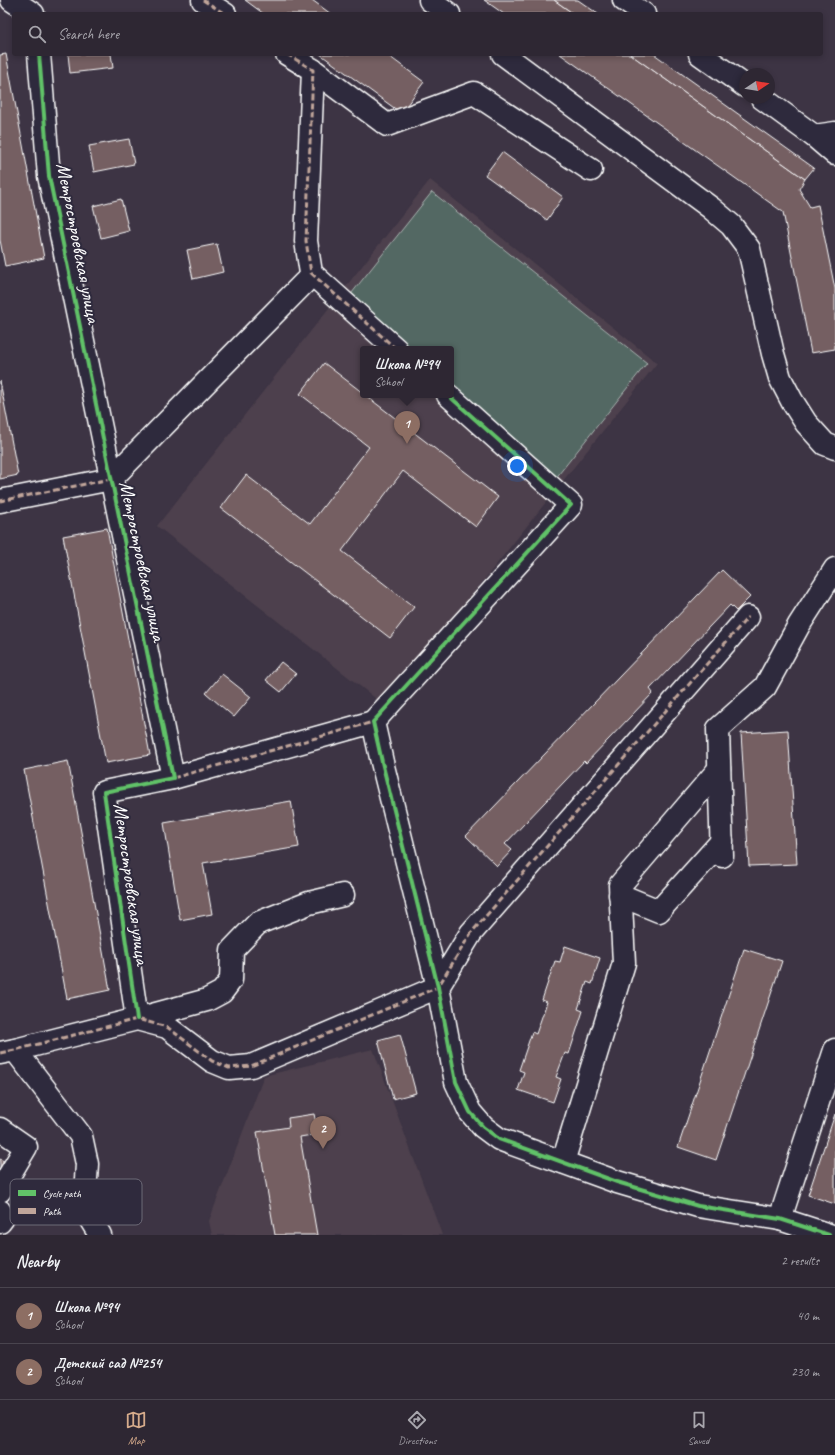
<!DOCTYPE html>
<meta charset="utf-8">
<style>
:root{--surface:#2e2733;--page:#3a333f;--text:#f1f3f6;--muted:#a7a5ac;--line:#49444e;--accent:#d6ab8b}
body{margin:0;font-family:Caveat,sans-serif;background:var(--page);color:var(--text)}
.compass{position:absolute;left:739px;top:68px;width:36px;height:36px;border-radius:50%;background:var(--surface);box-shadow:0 2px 6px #0003;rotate:78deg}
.you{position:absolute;left:517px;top:466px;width:14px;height:14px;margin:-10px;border:3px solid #fff;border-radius:50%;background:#1a73e8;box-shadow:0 0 0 6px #1a73e833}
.badge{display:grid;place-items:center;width:26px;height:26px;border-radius:50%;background:var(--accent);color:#fff;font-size:13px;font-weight:700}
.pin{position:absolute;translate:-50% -33px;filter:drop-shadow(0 1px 2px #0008)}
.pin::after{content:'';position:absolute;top:21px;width:14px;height:12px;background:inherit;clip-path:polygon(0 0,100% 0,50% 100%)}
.popup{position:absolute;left:360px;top:346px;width:94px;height:52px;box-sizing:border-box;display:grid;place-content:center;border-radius:4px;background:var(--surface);filter:drop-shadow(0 1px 3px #0005);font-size:13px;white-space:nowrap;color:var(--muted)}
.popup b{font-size:15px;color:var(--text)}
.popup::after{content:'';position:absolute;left:50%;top:100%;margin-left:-8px;border:8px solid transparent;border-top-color:var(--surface)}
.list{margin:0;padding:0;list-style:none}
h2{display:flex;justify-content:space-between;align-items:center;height:52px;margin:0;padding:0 16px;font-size:17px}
h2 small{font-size:13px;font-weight:400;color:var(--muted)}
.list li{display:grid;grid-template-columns:26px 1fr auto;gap:12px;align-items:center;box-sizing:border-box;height:56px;padding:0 16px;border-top:1px solid var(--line)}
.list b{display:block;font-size:15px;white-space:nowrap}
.list p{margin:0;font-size:13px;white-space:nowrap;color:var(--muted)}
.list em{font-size:13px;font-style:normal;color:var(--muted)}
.icon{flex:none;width:22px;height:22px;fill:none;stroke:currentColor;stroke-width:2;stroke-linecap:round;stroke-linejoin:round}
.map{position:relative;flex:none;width:835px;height:1235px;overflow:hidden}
.search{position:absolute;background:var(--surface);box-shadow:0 2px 6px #0003;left:12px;right:12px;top:12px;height:44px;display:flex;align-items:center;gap:10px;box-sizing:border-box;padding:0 14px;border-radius:4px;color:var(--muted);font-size:15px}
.sheet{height:164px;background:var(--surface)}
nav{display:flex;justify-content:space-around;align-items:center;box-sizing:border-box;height:56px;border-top:1px solid var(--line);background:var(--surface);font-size:11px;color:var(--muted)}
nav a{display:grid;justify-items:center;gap:2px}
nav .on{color:var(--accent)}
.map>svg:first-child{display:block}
.built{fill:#4e414d;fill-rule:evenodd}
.green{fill:#536863;stroke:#a9b4b1}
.building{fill:#745e62;stroke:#fff}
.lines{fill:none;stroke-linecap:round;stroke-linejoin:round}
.minor-casing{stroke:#fff;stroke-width:25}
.minor{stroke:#2f2a3d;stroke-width:22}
.quiet{stroke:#c0a59a;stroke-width:3;stroke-dasharray:6 3;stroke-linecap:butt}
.cycleway-casing{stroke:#2f2a3d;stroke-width:6}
.cycleway{stroke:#61c268;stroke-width:4}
.labels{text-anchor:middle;stroke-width:4;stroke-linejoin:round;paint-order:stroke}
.street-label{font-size:20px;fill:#fff;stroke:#2f2a3d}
.key{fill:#2f2a3d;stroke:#6d6a77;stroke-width:1}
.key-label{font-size:11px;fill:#fff}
</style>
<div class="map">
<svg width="835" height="1235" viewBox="0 0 835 1235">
<rect width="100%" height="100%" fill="#3d3444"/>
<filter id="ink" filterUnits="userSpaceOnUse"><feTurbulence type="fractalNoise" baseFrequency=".025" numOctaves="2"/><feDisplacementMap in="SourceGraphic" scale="8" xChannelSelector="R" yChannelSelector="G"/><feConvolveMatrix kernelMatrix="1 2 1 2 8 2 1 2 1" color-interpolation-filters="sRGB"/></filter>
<g filter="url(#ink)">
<g class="built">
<path d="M430,180L657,363L384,705L157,526ZM363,349H451V395H363Z"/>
<path d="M373,1049L442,1235H212L209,1221L264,1076Z"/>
</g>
<path class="green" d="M432,192L647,363L555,479L451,395V349H392L340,308Z"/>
<g class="building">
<path d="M245,0H312L331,14H264Z"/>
<path d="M484,0H554L574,14H504Z"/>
<path d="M554,0H578L598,14H574Z"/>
<path d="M6,54L44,258L5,266L0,240V55Z"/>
<path d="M68,54H111L113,68L70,73Z"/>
<path d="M320,54H386L424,82L401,113Z"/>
<path d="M560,54H630L805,179L799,189L810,207L818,205L835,289V349L811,353L783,212Z"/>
<path d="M630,54H654L814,168L805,179Z"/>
<path d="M129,139L134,164L94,172L89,146Z"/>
<path d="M502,152L563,197L547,220L485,175Z"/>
<path d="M121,199L129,231L101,238L93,206Z"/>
<path d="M217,244L223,272L193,279L187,250Z"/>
<path d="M324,363L363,393V395H365L498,497L476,527L403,471L342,551L414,607L390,638L221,508L246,475L310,524L369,447L300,394Z"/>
<path d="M0,381L18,475L0,479Z"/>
<path d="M107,528L150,755L106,763L63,536Z"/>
<path d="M722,570L750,597L736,611L730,605L650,689L653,693L586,763L584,761L505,844L512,850L497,866L466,836Z"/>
<path d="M281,662L296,674L281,692L266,680Z"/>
<path d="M222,674L251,697L234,717L206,693Z"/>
<path d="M788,730L797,864L749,866L741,733Z"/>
<path d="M68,761L110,990L67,999L24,770Z"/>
<path d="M291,801L299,847L203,863L212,914L180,920L164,823Z"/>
<path d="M565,946L600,958L592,984L587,982L578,1009L583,1011L569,1054L565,1053L556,1077L561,1079L553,1102L518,1090L524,1072L519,1070L532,1032L536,1034L547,1002L542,1000L555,961L560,962Z"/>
<path d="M744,949L782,961L716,1160L678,1147Z"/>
<path d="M400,1034L416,1093L393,1099L378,1040Z"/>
<path d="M314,1114L318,1134L300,1137L317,1235H275L257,1132L289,1127L288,1118Z"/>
<path d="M835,1114V1204L808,1195Z"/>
<path d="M0,1159L6,1162L0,1171Z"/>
</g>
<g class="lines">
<defs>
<g id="minor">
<path d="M12,0L33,14"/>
<path d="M203,0L225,14"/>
<path d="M430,0L449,14"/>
<path d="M624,0L644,14"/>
<path d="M39,54L49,176L173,778L104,792L137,1019L207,1000L222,992L231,980L232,950L258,923L309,903L343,895"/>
<path d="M287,54L313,70L306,241L311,273L396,349"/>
<path d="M503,54L711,208L731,225L749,249L773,354L780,378L792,401L806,423L825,444L835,448"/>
<path d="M700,54L745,86"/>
<path d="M313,70L387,125L474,93L591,170"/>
<path d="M762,98L814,136L835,133"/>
<path d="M814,136L835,154"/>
<path d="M448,395L571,505L373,722L382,762L438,987L456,1082L470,1112L483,1127L499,1139L617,1182L698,1206L780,1219L829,1235"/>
<path d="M0,501L111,479L304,283"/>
<path d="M173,778L373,722"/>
<path d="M722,856L718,729L765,687L799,625L835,569"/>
<path d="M620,895L659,911L722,841"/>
<path d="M15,1050L81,1136L87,1164L84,1209L100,1235"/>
<path d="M0,1053L15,1050L137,1019L167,1027L212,1061L229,1068L251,1066L438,987L471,933L748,617"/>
<path d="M0,1129L26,1147L0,1191"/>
<path d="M563,1162L624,963L620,885L719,769"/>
<path d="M0,1211L3,1218L0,1222"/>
<path d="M780,1219L835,1050"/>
</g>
</defs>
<use href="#minor" class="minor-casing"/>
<use href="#minor" class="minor"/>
<g class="quiet">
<path d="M203,0L225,14"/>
<path d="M287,54L313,70L306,241L311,273L396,349"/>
<path d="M0,501L111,479"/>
<path d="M173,778L373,722"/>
<path d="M0,1053L15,1050L137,1019L167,1027L212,1061L229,1068L251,1066L438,987L471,933L748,617"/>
</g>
<defs>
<g id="cycleway">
<path d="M39,54L49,176L173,778L104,792L137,1019"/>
<path d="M448,395L571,505L373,722L382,762L438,987L456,1082L470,1112L483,1127L499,1139L617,1182L698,1206L780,1219L829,1235"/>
</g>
</defs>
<use href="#cycleway" class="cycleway-casing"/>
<use href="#cycleway" class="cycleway"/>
</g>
</g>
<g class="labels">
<g class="street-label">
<text transform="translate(79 243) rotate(79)" y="7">Метростроевская улица</text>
<text transform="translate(143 561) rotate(78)" y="7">Метростроевская улица</text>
<text transform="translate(132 884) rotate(82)" y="7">Метростроевская улица</text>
</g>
</g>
<rect x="10" y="1179" width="132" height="46" rx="6" class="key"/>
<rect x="18" y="1190" width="18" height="6" fill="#61c268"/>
<rect x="18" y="1208" width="18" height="6" fill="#c0a59a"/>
<g class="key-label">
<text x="43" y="1197">Cycle path</text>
<text x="43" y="1215">Path</text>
</g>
</svg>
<svg class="compass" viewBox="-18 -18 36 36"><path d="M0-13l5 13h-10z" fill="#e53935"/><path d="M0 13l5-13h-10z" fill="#a7a5ac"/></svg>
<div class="you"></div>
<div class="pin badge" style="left:407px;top:444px;background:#8d6e63">1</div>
<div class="popup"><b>Школа №94</b>School</div>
<div class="pin badge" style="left:323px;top:1149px;background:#8d6e63">2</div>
<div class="search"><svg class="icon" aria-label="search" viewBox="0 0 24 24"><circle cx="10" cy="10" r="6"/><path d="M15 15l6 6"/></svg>Search here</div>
</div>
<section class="sheet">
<h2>Nearby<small>2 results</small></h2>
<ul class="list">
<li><span class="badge" style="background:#8d6e63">1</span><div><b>Школа №94</b><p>School</p></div><em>40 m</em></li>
<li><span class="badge" style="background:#8d6e63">2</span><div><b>Детский сад №254</b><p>School</p></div><em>230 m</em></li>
</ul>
</section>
<nav>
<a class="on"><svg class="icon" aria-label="map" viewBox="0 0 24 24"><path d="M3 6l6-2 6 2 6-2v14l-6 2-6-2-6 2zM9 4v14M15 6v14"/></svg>Map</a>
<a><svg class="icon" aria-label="directions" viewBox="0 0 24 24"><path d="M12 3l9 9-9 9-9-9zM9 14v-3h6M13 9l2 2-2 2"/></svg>Directions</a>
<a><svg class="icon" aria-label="saved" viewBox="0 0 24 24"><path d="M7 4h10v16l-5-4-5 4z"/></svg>Saved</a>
</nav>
